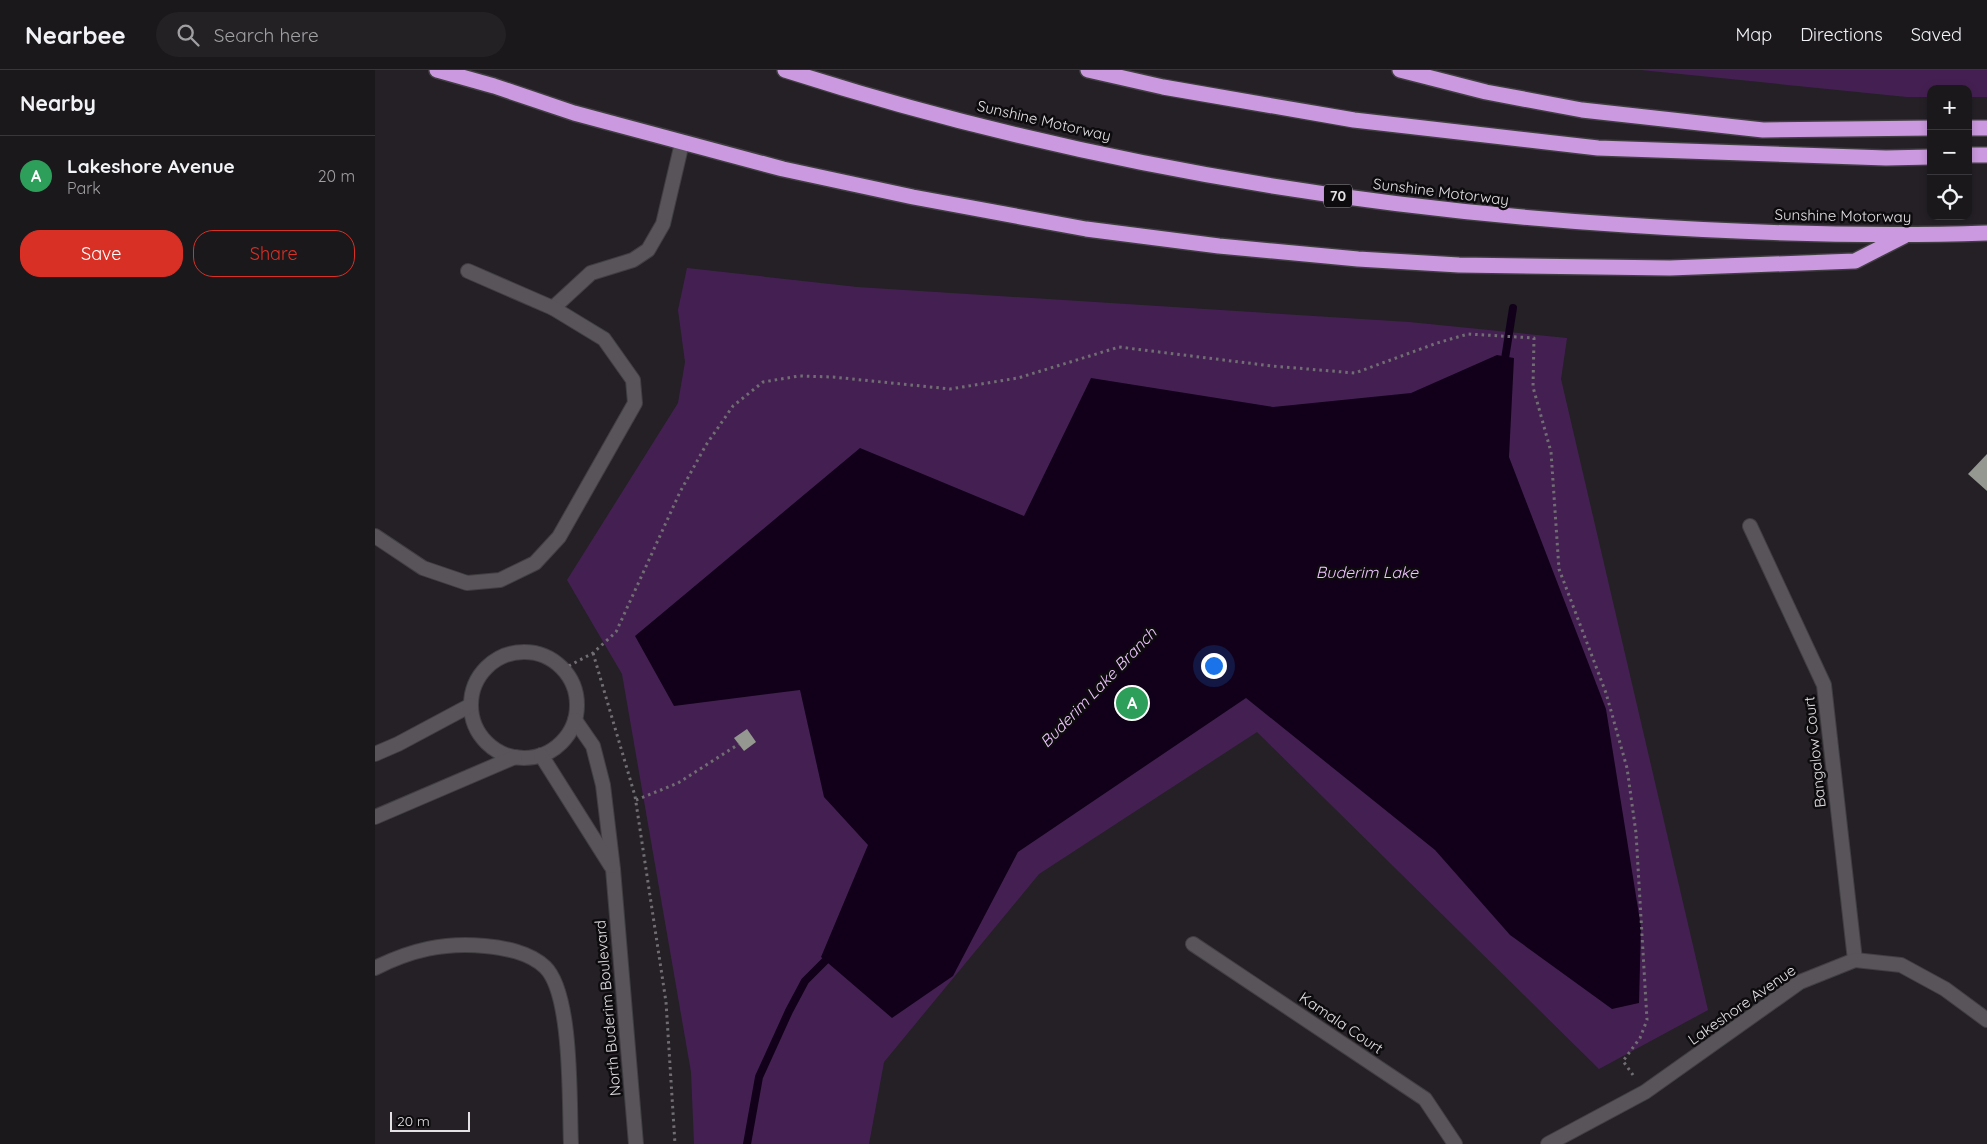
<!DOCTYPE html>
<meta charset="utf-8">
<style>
:root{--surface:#1b181c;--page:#242125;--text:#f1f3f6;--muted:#a0a0a3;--line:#39373b;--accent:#d93025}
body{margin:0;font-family:Quicksand,sans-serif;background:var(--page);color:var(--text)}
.controls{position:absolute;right:15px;top:15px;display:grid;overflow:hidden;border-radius:10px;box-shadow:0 2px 8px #0003}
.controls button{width:45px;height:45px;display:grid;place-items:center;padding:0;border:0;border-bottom:1px solid var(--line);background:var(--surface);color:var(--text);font:25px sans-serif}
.scale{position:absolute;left:15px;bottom:12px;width:80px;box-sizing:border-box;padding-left:5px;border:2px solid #e4e1e5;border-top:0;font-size:14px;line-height:18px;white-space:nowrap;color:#e4e1e5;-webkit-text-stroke:4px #0d0b0d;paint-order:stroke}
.you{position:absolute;left:838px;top:595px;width:18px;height:18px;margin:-12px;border:4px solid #fff;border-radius:50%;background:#1a73e8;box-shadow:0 0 0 8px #1a73e833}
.badge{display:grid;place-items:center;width:32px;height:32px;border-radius:50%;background:var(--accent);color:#fff;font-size:16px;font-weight:700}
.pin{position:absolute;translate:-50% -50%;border:2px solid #fff;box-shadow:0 1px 5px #0006}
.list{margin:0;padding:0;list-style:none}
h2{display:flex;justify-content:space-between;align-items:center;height:65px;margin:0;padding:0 20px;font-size:21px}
h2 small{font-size:16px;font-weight:400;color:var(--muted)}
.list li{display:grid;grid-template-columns:32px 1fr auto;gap:15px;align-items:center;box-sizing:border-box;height:80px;padding:0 20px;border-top:1px solid var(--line)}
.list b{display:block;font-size:19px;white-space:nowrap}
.list p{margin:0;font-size:16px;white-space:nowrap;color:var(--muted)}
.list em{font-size:16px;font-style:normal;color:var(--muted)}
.actions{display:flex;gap:10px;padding:15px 20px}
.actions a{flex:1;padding:11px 0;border:1px solid var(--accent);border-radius:20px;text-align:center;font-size:18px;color:var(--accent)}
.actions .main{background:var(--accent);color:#fff}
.icon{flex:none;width:28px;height:28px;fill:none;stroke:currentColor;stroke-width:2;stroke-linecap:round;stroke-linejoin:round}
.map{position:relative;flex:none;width:1612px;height:1074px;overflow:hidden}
header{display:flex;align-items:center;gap:30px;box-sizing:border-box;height:70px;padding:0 25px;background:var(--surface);border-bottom:1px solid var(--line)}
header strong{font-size:24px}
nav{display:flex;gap:28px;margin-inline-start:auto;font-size:18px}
.search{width:350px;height:45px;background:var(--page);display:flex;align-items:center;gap:12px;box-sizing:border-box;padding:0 18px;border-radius:28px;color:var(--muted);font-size:19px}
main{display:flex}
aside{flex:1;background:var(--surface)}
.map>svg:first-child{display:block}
.green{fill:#442052}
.water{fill:#12001b}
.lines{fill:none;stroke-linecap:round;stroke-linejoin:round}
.stream{stroke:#12001b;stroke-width:8}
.building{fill:#959890}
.service-casing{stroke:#413e42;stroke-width:16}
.minor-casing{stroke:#413e42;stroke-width:16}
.motorway-casing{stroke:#413e42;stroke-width:18}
.path{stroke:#716e73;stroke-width:3;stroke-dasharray:2.5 4;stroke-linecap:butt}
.service{stroke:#58545a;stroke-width:14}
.minor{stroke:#58545a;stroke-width:14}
.motorway{stroke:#cb99df;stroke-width:15}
.labels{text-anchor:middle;stroke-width:5;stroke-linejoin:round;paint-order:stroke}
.shield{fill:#0d0b0d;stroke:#a4a1a4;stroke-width:1}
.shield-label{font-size:14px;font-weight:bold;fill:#e4e1e5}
.street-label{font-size:15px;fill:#e4e1e5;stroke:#0d0b0d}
.water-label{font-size:16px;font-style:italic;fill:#eec5ff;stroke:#0d0b0d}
</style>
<header>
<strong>Nearbee</strong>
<div class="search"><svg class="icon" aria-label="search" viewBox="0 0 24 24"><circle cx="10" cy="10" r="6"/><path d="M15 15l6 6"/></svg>Search here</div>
<nav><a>Map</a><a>Directions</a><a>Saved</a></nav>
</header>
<main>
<aside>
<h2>Nearby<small></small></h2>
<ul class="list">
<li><span class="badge" style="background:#2e9e5b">A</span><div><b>Lakeshore Avenue</b><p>Park</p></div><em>20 m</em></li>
</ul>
<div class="actions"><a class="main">Save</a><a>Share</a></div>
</aside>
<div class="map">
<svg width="1612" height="1074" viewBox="0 0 1612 1074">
<rect width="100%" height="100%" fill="#242026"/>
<g class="green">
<path d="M1266,0H1612V27H1593V19H1556V27H1532Z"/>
<path d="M312,198L482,217L1034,252L1192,268L1186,309L1333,940L1224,999L882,662L664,804L509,992L494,1074H319L316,1002L247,604L192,510L303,333L310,292L303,240Z"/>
</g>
<path class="water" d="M1122,285L1139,288L1134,387L1231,639L1266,857L1264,933L1237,939L1135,865L1060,780L871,628L643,782L578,906L517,948L446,887L493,775L449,727L425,620L299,636L260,566L485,378L649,446L716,308L898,337L1036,323Z"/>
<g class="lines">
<g class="stream">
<path d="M1129,295L1138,238"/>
<path d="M372,1074L384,1007L414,941L430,911L457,884"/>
</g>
</g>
<g class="building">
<path d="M1612,384V421L1593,404Z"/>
<path d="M372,659L381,672L369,681L359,668Z"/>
</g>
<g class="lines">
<defs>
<g id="service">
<path d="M178,238L216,203L258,190L273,180L288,154L307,73"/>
<path d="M0,466L48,498L92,513L125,510L160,493L184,467L260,333L258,310L229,269L178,238L93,201"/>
</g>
<g id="minor">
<path d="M1375,456L1449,615L1480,890"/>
<circle cx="149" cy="635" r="53"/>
<path d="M200,650L218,676L228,715L238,799L261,1074"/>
<path d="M0,684L23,674L96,635"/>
<path d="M166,685L236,796"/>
<path d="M0,747L140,687"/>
<path d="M818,874L1050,1029L1080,1074"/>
<path d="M0,898C36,880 69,872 110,876C130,878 154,882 170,897C198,924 194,1034 196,1074"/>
<path d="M1173,1074L1270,1022L1425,912L1480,890L1526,895L1570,919L1612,950"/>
</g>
<g id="motorway">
<path d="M62,0L119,16L199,43L408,99L538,127L711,159L844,176L983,189L1084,195L1295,198L1480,191L1529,166"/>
<path d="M410,0C683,88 966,137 1251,155C1371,163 1492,167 1612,163"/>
<path d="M713,0L788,17L979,50L1223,78L1511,88L1556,87"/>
<path d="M1025,0L1111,22L1207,40L1388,60L1556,58"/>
<path d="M1593,58H1612"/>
<path d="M1593,85H1612"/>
</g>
</defs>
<use href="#service" class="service-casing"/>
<use href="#minor" class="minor-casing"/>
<use href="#motorway" class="motorway-casing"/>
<g class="path">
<path d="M218,583L260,726L291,932L300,1074"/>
<path d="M188,599L218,583L241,562L305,422L331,375L358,336L388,312L424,306L458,307L575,319L643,308L744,277L897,296L980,303L1062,273L1093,264L1159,268L1158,317L1176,382L1184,499L1231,623L1252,698L1261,763L1272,950L1265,968L1248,991L1258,1005"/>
<path d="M261,730L303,713L364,674"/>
</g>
<use href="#service" class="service"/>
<use href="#minor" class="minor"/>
<use href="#motorway" class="motorway"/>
</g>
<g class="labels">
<rect class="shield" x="949" y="114.5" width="28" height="23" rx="4"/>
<g class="shield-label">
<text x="963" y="131">70</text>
</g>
<g class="street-label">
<text transform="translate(669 51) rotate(13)" y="5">Sunshine Motorway</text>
<text transform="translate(1066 122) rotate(7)" y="5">Sunshine Motorway</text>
<text transform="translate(1468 146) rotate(1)" y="5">Sunshine Motorway</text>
<text transform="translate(1440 682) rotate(-96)" y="5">Bangalow Court</text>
<text transform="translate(1367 935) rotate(-35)" y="5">Lakeshore Avenue</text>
<text transform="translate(233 938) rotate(-95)" y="5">North Buderim Boulevard</text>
<text transform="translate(966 953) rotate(34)" y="5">Kamala Court</text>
</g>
<g class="water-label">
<text x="992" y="508">Buderim Lake</text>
<text transform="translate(723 617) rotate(-46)" y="6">Buderim Lake Branch</text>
</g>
</g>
</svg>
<div class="controls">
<button>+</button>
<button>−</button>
<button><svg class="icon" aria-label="locate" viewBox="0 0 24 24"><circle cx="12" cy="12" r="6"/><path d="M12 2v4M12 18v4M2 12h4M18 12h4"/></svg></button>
</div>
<div class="scale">20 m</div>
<div class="you"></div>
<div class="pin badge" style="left:757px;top:633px;background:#2e9e5b">A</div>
</div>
</main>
